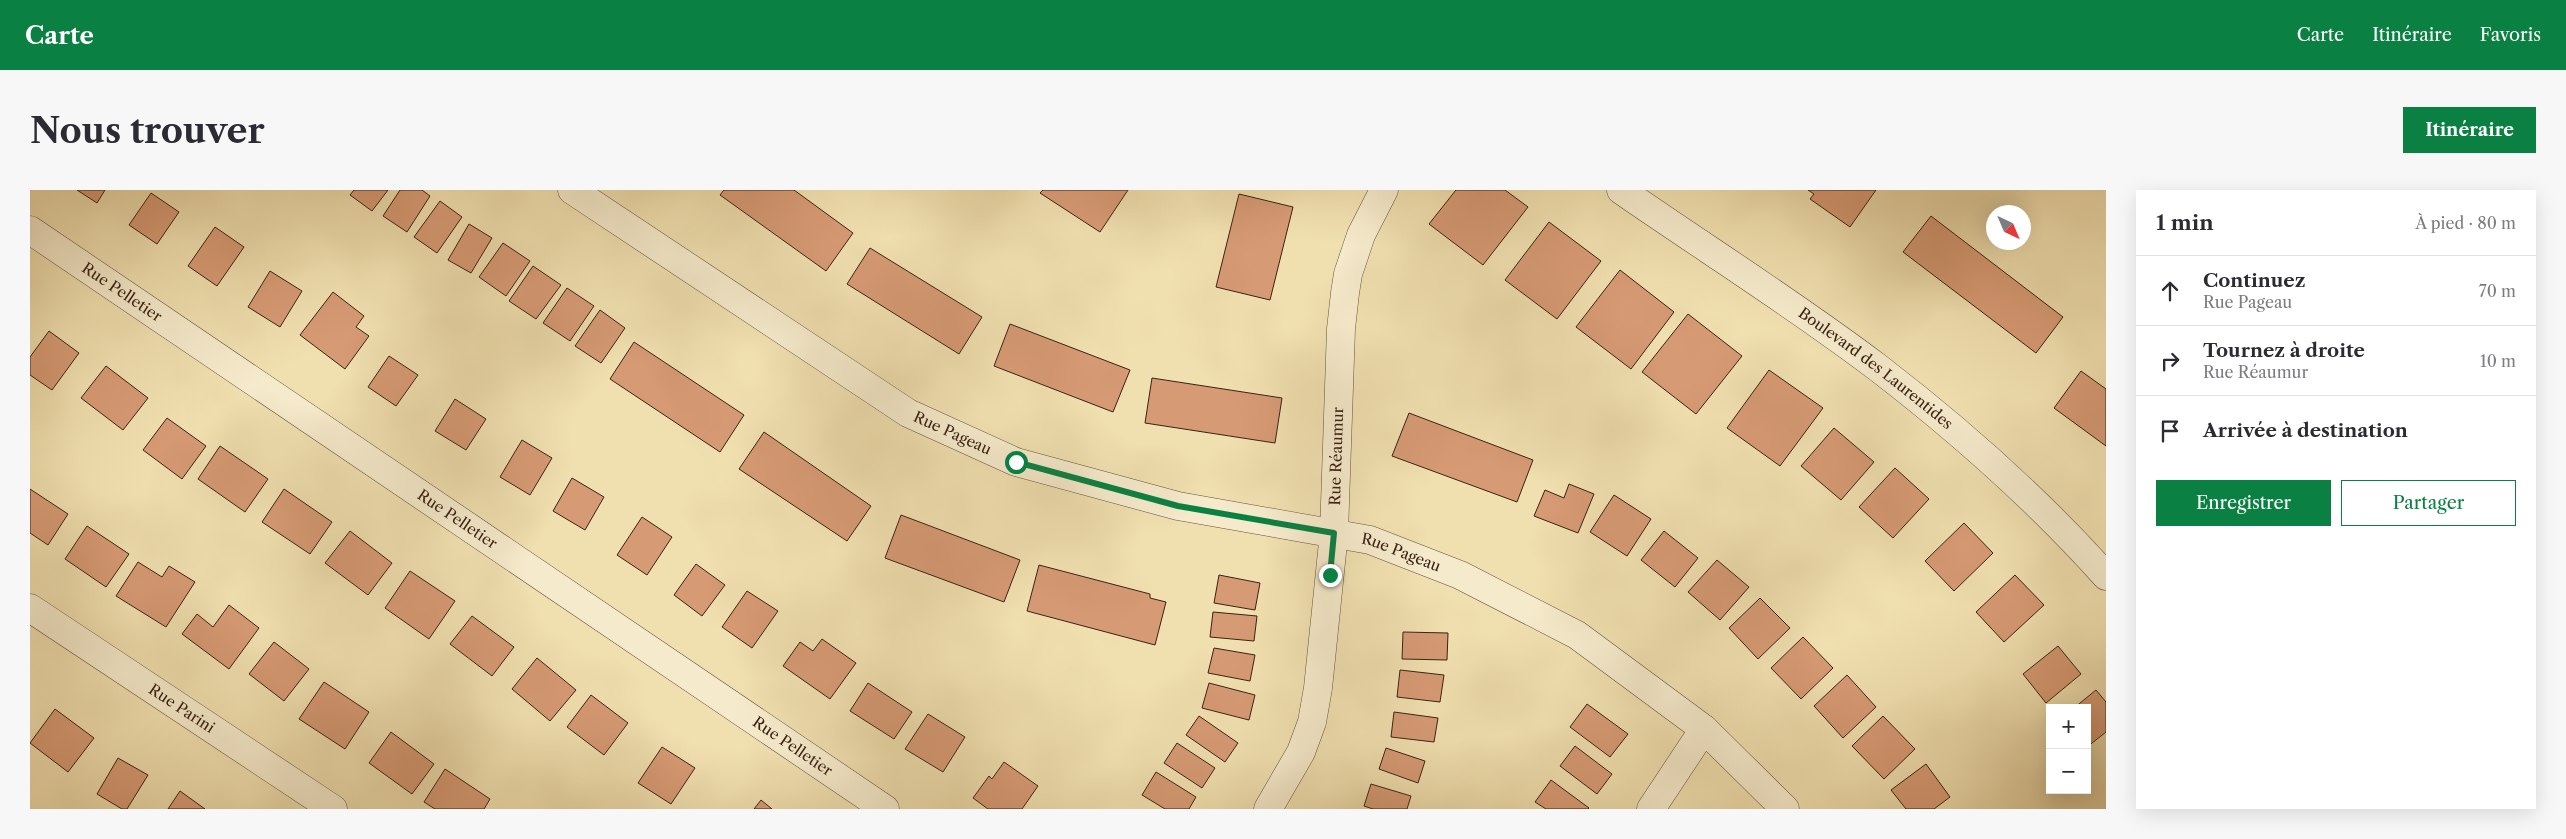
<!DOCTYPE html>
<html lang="fr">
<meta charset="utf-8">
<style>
:root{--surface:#fff;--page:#f7f7f7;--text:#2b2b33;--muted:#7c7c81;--line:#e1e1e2;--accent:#0b8043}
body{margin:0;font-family:"Libre Caslon Text",serif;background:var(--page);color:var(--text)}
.controls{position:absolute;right:15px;bottom:15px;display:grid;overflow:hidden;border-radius:0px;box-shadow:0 5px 20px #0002}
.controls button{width:45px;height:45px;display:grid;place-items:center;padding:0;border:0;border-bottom:1px solid var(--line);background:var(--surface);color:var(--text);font:25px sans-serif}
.compass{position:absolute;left:1956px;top:15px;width:45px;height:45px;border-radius:50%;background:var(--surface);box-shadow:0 5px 20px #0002;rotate:136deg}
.stop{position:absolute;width:15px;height:15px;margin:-11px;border:4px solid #0b8043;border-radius:50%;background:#fff}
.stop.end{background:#0b8043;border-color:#fff;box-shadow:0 1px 5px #0008}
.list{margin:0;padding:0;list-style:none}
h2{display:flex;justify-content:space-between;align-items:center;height:65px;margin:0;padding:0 20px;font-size:21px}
h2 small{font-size:16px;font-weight:400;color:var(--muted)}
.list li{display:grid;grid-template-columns:32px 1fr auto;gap:15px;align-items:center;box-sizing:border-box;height:70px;padding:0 20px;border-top:1px solid var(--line)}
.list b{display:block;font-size:19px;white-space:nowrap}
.list p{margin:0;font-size:16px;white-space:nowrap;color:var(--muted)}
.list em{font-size:16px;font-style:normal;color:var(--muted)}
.actions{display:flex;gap:10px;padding:15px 20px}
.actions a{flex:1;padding:11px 0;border:1px solid var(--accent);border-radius:0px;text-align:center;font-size:18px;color:var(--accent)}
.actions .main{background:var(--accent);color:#fff}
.icon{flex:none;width:28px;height:28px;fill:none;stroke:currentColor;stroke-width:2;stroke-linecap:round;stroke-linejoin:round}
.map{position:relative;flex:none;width:2076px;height:619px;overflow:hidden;border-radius:0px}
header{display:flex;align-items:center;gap:30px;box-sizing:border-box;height:70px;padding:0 25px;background:var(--accent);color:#fff}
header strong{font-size:24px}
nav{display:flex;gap:28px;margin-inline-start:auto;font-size:18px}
.intro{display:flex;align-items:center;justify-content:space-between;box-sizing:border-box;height:120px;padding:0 30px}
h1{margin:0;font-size:35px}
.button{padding:12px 22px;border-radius:0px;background:var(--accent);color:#fff;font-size:18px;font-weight:700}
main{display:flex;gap:30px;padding:0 30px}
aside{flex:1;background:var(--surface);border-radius:0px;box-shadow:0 5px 20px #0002}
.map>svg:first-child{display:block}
.building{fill:#d69a74;stroke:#3a2214}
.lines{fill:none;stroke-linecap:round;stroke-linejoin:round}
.minor-casing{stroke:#68513b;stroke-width:29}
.minor{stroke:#f5eacb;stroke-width:28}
.route{stroke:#0b8043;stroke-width:6}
.labels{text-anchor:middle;stroke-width:4.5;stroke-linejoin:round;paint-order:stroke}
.street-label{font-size:15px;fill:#3a2214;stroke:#f5eacb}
</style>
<header>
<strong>Carte</strong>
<nav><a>Carte</a><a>Itinéraire</a><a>Favoris</a></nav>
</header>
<div class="intro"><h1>Nous trouver</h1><a class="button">Itinéraire</a></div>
<main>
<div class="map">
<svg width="2076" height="619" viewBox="0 0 2076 619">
<rect width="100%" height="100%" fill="#f0dfaf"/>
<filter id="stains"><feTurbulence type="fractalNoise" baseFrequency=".004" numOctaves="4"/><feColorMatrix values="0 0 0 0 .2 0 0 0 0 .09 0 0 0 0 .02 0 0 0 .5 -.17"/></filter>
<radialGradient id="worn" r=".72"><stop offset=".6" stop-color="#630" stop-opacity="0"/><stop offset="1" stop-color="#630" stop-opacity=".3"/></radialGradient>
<g class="building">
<path d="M47,0H75L67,13Z"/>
<path d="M324,0H358L342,21L320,5Z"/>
<path d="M370,0H392L400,6L377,42L353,26Z"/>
<path d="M694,0H764L823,43L796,81L690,5Z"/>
<path d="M1013,0H1098L1070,42L1010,3Z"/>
<path d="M1426,0H1475L1498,17L1453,75L1399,34Z"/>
<path d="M1778,0H1846L1820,37L1780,9L1784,4Z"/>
<path d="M121,3L149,22L127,54L99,35Z"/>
<path d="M1209,4L1263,17L1240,110L1186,97Z"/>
<path d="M410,11L432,27L407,63L384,47Z"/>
<path d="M1901,26L2033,127L2006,163L1873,62Z"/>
<path d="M1519,32L1571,71L1527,129L1475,90Z"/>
<path d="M439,34L462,48L441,83L418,70Z"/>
<path d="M185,37L214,57L187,96L158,76Z"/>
<path d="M473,53L500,71L476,106L449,87Z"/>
<path d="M840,58L952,127L929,164L817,94Z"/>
<path d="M503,76L531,95L506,129L479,111Z"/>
<path d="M1590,80L1644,122L1601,179L1546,137Z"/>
<path d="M240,81L272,101L250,137L218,117Z"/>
<path d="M537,98L564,116L540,151L513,133Z"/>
<path d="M303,102L334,126L326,137L339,146L315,179L270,145Z"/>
<path d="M570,120L595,138L571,173L545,156Z"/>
<path d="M1658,124L1712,166L1666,224L1612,182Z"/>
<path d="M980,134L1100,180L1083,222L964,176Z"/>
<path d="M19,141L49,163L22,200L0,185V167Z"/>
<path d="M604,152L714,225L690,262L580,189Z"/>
<path d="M359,166L388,185L366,216L338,197Z"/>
<path d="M76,176L118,208L93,240L51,208Z"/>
<path d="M1739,180L1793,218L1750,276L1697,238Z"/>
<path d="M2051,181L2076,199V256L2024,218Z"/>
<path d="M1122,188L1252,208L1245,253L1115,233Z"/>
<path d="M425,209L456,229L436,260L405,241Z"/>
<path d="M1379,223L1503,270L1487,312L1362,266Z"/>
<path d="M137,228L176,256L152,289L113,260Z"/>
<path d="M1804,238L1844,272L1811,310L1771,276Z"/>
<path d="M734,242L841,316L817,351L709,279Z"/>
<path d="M492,250L522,268L500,305L470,287Z"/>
<path d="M190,256L238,289L215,322L168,289Z"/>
<path d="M1865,278L1899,309L1863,348L1829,317Z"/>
<path d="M542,288L574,307L555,340L523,321Z"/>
<path d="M1539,294L1564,304L1548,343L1504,326L1515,300L1534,308Z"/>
<path d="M0,299L38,324L18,355L0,343Z"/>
<path d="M254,299L302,332L280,364L232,332Z"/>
<path d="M1584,305L1621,329L1597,366L1560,342Z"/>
<path d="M871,325L990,370L974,412L855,368Z"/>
<path d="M612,327L642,347L617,385L587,365Z"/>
<path d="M1934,333L1963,363L1924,401L1895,371Z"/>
<path d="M57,336L99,364L76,397L35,369Z"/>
<path d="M320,341L362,373L338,405L295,373Z"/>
<path d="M1634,341L1668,368L1645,397L1611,370Z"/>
<path d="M1687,370L1719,397L1690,430L1658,402Z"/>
<path d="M108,372L132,387L139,376L165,392L136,437L86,406Z"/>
<path d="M666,374L695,395L672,426L644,405Z"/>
<path d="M1009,375L1120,404V408L1136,412L1125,455L997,421Z"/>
<path d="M380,381L425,411L399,449L355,418Z"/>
<path d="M1189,385L1230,393L1225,420L1184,413Z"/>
<path d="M1985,385L2014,415L1974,452L1946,422Z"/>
<path d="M717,401L748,421L722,458L692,437Z"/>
<path d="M1730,408L1760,438L1728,469L1699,438Z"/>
<path d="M199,415L229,438L199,479L152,444L167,424L183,437Z"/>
<path d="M1183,422L1227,426L1224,451L1180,447Z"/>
<path d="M442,426L484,457L462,486L420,454Z"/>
<path d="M1373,442L1418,443L1417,470L1372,469Z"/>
<path d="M1773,447L1803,478L1771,509L1741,478Z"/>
<path d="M792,449L826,473L800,509L753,476L770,452L783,461Z"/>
<path d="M244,452L279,479L254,511L219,484Z"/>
<path d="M2028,456L2051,484L2016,513L1993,484Z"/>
<path d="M1184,458L1225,465L1220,491L1178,483Z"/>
<path d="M507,468L546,500L520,531L482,499Z"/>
<path d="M1370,480L1414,485L1410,512L1367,507Z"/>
<path d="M1817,485L1846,517L1813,548L1784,516Z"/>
<path d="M294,492L339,522L315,559L269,529Z"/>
<path d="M838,493L882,522L864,549L820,521Z"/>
<path d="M1179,493L1225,505L1219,530L1172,518Z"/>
<path d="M2066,500L2076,512V542L2057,557V518H2044Z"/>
<path d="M561,505L598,533L574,565L537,537Z"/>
<path d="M1557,514L1598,544L1580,567L1540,537Z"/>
<path d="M25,519L64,548L38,582L0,553Z"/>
<path d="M1364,522L1408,528L1404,552L1361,547Z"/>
<path d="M898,524L935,547L913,582L875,559Z"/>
<path d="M1169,526L1208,553L1195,572L1156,545Z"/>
<path d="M1853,526L1885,559L1854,589L1822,556Z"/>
<path d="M361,542L404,574L382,604L339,573Z"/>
<path d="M1147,553L1185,578L1172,598L1134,573Z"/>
<path d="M1545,556L1582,584L1567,604L1530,576Z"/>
<path d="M632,557L665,578L641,614L608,593Z"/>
<path d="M1356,558L1395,571L1388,593L1349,579Z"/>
<path d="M88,568L118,585L97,619H92L67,604Z"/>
<path d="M974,572L1008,596L992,619H958L943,608L959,586L962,589Z"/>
<path d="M1896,574L1920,607L1904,619H1876L1861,600Z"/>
<path d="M415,579L460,609L454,619H405L394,612Z"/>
<path d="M1126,582L1166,607L1159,619H1135L1112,605Z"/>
<path d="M1521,590L1559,618L1558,619H1516L1505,612Z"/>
<path d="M1341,594L1381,606L1377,619H1343L1334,616Z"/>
<path d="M150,601L175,619H138Z"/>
<path d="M731,610L742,619H724Z"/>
</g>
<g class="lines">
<defs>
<g id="minor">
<path id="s1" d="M542,0L878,223L986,272L1148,316L1340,350L1430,385L1547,445L1674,539L1755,619"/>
<path id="s2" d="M1591,0C1676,59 1764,114 1847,177C1929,240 2007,309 2076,386"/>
<path id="s3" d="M0,40L855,619"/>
<path id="s4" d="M0,418L303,619"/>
<path id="s5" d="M1238,619L1271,562L1282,532L1288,498L1304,343L1311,139L1315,103L1318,84L1331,45L1354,0"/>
<path d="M1621,619L1674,539"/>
</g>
</defs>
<use href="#minor" class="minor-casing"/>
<use href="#minor" class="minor"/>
</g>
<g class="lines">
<path class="route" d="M986,272L1148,316L1304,343L1300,385"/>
</g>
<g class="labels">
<g class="street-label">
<text dy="5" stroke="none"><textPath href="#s3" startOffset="111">Rue Pelletier</textPath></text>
<text dy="5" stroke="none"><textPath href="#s2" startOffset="311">Boulevard des Laurentides</textPath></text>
<text dy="5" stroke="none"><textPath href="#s1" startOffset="452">Rue Pageau</textPath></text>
<text dy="5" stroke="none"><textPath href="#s5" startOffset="365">Rue Réaumur</textPath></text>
<text dy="5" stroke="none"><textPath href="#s3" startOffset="516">Rue Pelletier</textPath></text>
<text dy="5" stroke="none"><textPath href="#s1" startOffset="918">Rue Pageau</textPath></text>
<text dy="5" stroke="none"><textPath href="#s4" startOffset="182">Rue Parini</textPath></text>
<text dy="5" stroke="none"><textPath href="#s3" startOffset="921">Rue Pelletier</textPath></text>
</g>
</g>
<rect width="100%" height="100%" filter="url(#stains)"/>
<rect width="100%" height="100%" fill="url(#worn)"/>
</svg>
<div class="controls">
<button>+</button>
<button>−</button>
</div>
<svg class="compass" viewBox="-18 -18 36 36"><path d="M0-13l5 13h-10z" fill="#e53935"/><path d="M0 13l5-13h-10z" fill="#7c7c81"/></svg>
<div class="stop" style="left:986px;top:272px"></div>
<div class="stop end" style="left:1300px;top:385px"></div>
</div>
<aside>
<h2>1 min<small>À pied · 80 m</small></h2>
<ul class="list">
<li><svg class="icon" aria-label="ahead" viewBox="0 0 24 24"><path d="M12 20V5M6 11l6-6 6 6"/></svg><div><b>Continuez</b><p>Rue Pageau</p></div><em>70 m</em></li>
<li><svg class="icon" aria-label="right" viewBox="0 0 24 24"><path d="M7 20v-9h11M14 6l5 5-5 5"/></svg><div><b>Tournez à droite</b><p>Rue Réaumur</p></div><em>10 m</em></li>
<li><svg class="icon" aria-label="arrive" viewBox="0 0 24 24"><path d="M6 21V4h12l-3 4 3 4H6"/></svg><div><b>Arrivée à destination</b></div></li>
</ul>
<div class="actions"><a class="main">Enregistrer</a><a>Partager</a></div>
</aside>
</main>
